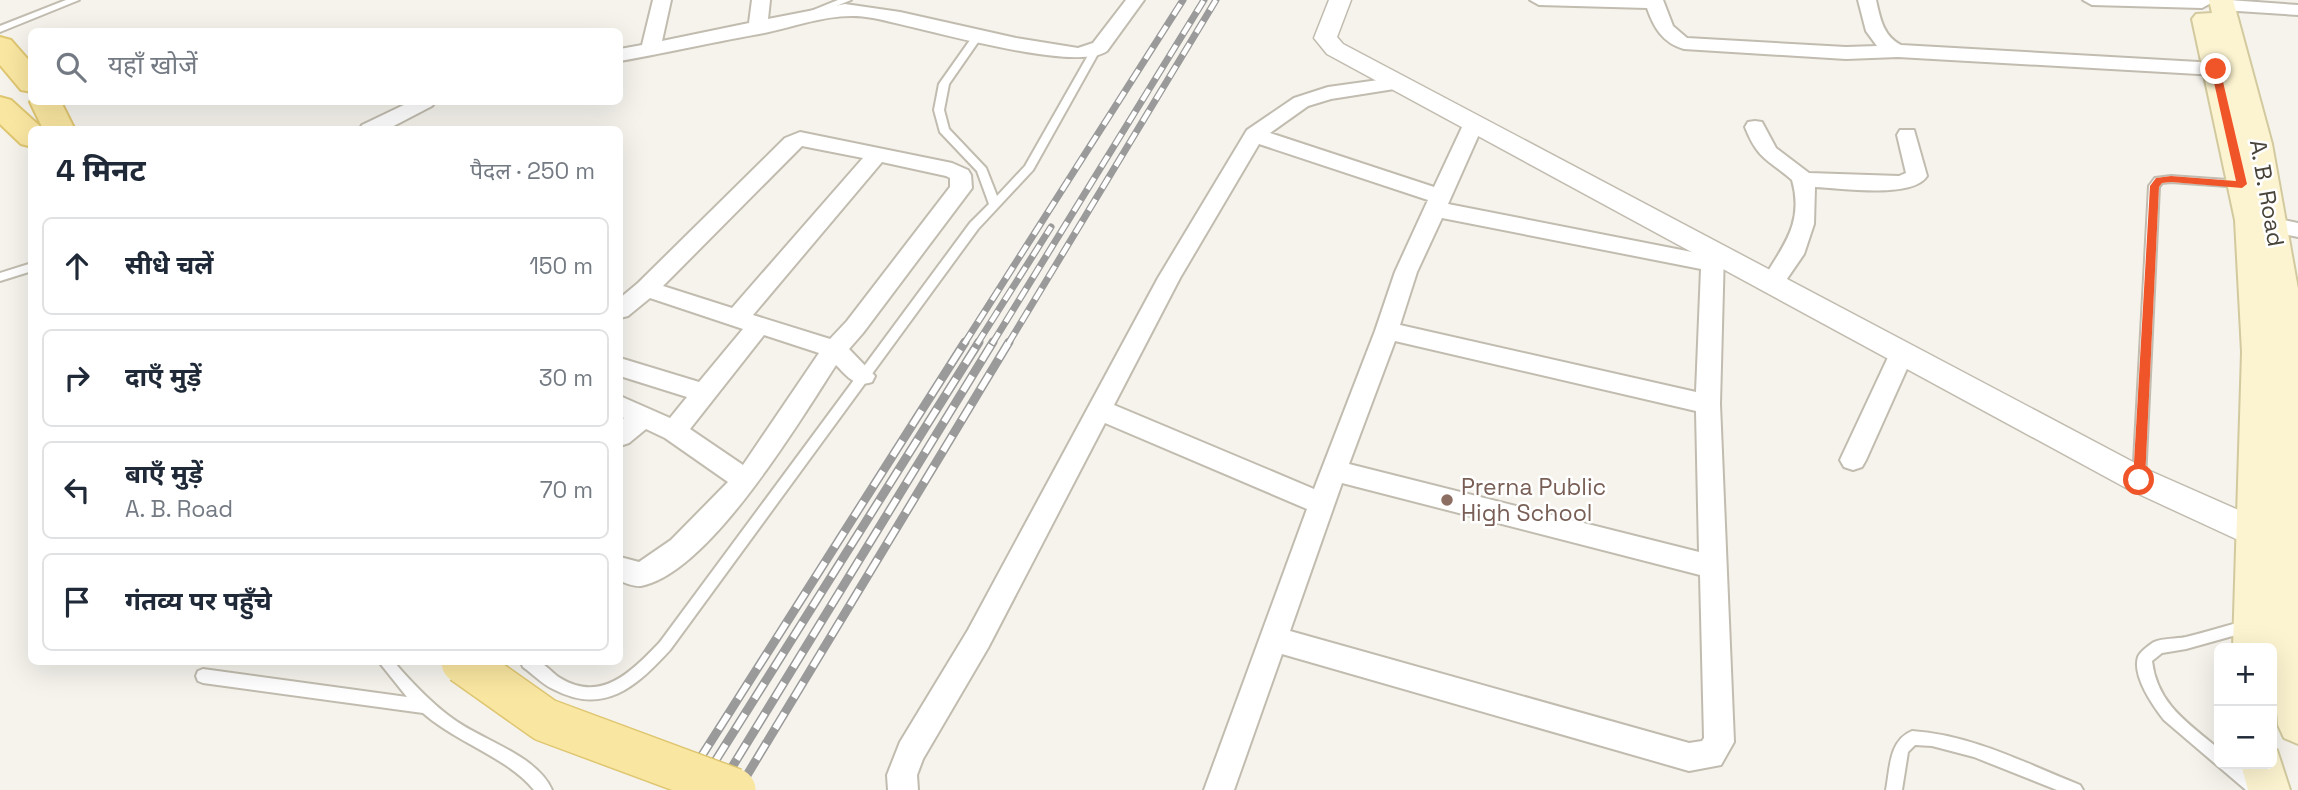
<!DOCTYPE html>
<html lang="hi">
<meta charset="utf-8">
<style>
:root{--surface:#fff;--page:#f2f2f3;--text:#1f2937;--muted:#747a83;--line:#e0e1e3}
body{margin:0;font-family:"Space Grotesk","Noto Sans Devanagari",sans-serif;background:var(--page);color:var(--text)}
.controls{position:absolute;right:21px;bottom:21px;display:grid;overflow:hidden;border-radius:10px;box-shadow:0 7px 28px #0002}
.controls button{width:63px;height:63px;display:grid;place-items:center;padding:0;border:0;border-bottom:2px solid var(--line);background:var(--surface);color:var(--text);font:35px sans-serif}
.stop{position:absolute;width:21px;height:21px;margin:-16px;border:5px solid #f05529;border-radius:50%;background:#fff}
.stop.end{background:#f05529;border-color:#fff;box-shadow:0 2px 7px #0008}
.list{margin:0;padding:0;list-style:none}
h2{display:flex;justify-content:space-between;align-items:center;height:91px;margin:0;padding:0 28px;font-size:30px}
h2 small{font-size:23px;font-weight:400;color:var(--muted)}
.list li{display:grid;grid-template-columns:46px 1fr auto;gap:21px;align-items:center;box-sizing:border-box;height:98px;margin:0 14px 14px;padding:0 14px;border:2px solid var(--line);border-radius:10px}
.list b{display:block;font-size:26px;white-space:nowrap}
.list p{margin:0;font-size:23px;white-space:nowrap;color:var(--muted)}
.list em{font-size:23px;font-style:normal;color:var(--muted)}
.icon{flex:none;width:38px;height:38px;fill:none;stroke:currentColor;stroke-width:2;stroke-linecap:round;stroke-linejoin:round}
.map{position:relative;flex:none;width:2298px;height:790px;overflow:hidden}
.search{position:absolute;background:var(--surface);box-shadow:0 7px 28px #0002;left:28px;top:28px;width:595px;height:77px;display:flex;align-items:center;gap:18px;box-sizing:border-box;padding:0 24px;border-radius:10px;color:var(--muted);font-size:26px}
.panel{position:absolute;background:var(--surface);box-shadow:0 7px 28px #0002;left:28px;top:126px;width:595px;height:539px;border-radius:10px}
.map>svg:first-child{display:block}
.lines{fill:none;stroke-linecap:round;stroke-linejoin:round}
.service-casing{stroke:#c1bcaf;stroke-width:4}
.minor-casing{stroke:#c1bcaf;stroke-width:4}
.tertiary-casing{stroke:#c1bcaf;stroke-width:3}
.secondary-casing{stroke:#d2c99e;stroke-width:4}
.primary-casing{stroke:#dfc671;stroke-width:4}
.service{fill:#fff;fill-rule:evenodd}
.minor{fill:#fff;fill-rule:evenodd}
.tertiary{fill:#fff;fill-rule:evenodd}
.secondary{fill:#fcf4d0;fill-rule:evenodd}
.primary{fill:#f9e6a1;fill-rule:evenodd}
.rail-far1-casing{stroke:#9a9a9a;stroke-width:7}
.rail-casing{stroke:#9a9a9a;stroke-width:9}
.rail-far1{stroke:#fff;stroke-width:4.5;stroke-dasharray:13;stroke-linecap:butt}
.rail{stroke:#fff;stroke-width:6;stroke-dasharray:18;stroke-linecap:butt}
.primary-bridge-casing{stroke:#dfc671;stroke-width:46;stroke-linecap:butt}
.primary-bridge{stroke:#f9e6a1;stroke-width:43}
.route{fill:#f05529}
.education-dot{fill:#8d6e63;stroke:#fff;stroke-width:2.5}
.labels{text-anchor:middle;stroke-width:5;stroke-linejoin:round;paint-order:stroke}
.street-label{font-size:23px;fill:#4a453a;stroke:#fff}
.education-label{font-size:23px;fill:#785e54;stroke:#fff;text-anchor:start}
</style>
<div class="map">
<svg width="2298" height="790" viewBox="0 0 2298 790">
<rect width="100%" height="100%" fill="#f5f3ec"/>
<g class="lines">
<defs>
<g id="service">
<path d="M66,0H79L0,32V26Z"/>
<path d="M838,0H851L814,15H808L806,13Z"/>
<path d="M978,32L983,35L949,84L944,110L949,129L986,168L997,196L1025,166L1091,50L1094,49L1099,52L1033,170L978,229L670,650C636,687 604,716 553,689C542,684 533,674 523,667L521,662C526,662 533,660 538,662C546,664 553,674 560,678C602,704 633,670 660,642L970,223L989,204L977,171L940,132L934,110L939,84L975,33Z"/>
<path d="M2171,176L2241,181L2246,184L2241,187L2171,182L2162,183L2159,187L2145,480L2144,484L2139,485L2134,484L2133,480L2149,186L2155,178Z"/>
<path d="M32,263V271L0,281V273Z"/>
<path d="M2249,620L2254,622L2256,626L2254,630L2186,649L2162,653L2152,661C2157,704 2188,723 2219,749V764H2237L2263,785L2266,790H2246L2164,720C2153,706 2132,676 2138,657C2140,652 2149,645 2154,642C2163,638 2176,639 2186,637C2207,632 2228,625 2249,620Z"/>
<path d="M379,662H394C413,684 433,705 456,721C485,741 537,756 552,790H534C507,757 457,743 423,713L203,683L198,681L196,676L198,671L203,669L407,697Z"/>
<path d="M1912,731C1972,735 2025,763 2080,785L2083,790H2057L1974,757L1932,746L1915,745L1908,752L1902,790H1886C1890,769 1889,740 1912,731Z"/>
</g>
<g id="minor">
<path d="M653,0H671L662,41L749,23L752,0H770L768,19L845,4L900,12L1016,38L1078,48L1093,43L1126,0H1144L1107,51C1076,74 916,26 873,18C834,10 797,27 759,34C713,42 666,53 620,61V49L642,45Z"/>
<path d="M1530,0H1663L1673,26L1687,38L1846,47L1877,46L1866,31L1858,0H1876C1880,18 1883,36 1901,45L2216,63L2226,69L2216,75L1898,57L1846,59L1684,49C1663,43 1654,28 1647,8L1539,5Z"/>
<path d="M2083,0H2209L2211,3L2202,8L2092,5Z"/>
<path d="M2229,0L2298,5V15L2222,10L2213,5L2216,1Z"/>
<path d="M1400,77L1407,79L1410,83L1407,87L1331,99L1308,106L1270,133L1434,187L1464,123L1467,119H1481L1484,123L1448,204L1702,254L1705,246L1713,243L1721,246L1724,251L1720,404L1734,742L1721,765L1689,771L1282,654L1234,790H1204L1307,509L1105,423L988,648L923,759L917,775L918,790H888L887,775L900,742L968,630L1158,278L1247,130L1294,98L1328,87ZM1259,144L1428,200L1395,272L1375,331L1314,489L1114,405L1180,278ZM1442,218L1701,269L1696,392L1400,325L1417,272ZM1395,341L1696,411L1699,552L1349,464ZM1342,483L1700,575L1704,738L1702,741L1689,743L1290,631Z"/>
<path d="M410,102H435L432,106L386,130H359L362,125Z"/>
<path d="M1755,121L1762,122L1776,148L1809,173L1899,176L1906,173L1897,135L1900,130H1914L1927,176C1913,199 1840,188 1815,187L1814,224L1804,254L1780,289L1772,291L1764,289L1761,283C1780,249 1805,225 1792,180C1768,159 1758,160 1745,127L1748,122Z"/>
<path d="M800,132L952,163L968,170L971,175L972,188L863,333L849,349L875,376L872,382C855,388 847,376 836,365C799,422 709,573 641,586C634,587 626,583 620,581V557L639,562L671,540L728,482L665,438L646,429L629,443L620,446V422L624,418L620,416V396L670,418L687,397L620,376V358L699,382L743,329L650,298L628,316L620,318V298L638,283L785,138ZM802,146L863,158L732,308L663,286ZM882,162L946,176L950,178V187L847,321L830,339L753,315ZM764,335L819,353L743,465L690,429Z"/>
<path d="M2273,218L2298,223V237L2265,230L2262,225L2265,220Z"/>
<path d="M1902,344L1910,347L1914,353L1866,460L1862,467L1853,470L1844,467L1840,460L1890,353L1894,347Z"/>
</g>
<path id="tertiary" d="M1329,0H1351L1337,37L1343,44L2150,471L2286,531L2290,541L2286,551L2274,555L2262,551L2128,489L1327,54L1314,38Z"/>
<g id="secondary">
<path d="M2209,0H2233L2272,144L2298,289V744L2284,738L2278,725L2272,648H2233L2242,352L2235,220L2192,19L2196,14L2212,13Z"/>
<path d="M2272,748L2277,750L2290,790H2248L2241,764H2272Z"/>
</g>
<g id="primary">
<path d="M0,37L11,40L32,64V92L21,90L0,65Z"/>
<path d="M0,97L11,100L43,129L30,102H61L75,130H32V147L21,144L0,124Z"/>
</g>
</defs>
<use href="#service" class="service-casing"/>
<use href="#minor" class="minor-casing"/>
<use href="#tertiary" class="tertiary-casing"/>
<use href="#secondary" class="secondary-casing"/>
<use href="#primary" class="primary-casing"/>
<use href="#service" class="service"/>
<use href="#minor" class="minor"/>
<use href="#tertiary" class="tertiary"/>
<use href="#secondary" class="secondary"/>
<use href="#primary" class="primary"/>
<defs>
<g id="rail-far1">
<path d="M964,344L1183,0"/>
<path d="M977,344L1051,227"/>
<path d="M992,344L1204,0"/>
<path d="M1008,344L1216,0"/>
</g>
<g id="rail">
<path d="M680,790L965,342"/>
<path d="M697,790L979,342"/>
<path d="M718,790L993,342"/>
<path d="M738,790L1009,342"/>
</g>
</defs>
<use href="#rail-far1" class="rail-far1-casing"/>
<use href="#rail" class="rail-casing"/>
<use href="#rail-far1" class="rail-far1"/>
<use href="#rail" class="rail"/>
<defs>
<path id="primary-bridge" d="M463,662L545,720L734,790"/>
</defs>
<use href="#primary-bridge" class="primary-bridge-casing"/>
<use href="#primary-bridge" class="primary-bridge"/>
</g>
<path class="route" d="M2216,66L2220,69L2247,184L2242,188L2171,182L2162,183L2159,187L2145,480L2139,485L2133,480L2150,186L2156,178L2171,176L2236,181L2211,69Z"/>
<circle class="education-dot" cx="1447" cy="500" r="7"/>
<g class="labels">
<g class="street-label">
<text transform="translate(2267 193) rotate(80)" y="8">A. B. Road</text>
</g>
<g class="education-label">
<text x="1461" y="495">Prerna Public<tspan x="1461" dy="26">High School</tspan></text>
</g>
</g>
</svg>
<div class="controls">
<button>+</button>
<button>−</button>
</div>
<div class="stop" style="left:2139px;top:480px"></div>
<div class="stop end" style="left:2216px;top:69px"></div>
<div class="search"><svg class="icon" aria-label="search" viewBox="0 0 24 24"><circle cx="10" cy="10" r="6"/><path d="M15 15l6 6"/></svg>यहाँ खोजें</div>
<section class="panel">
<h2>4 मिनट<small>पैदल · 250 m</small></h2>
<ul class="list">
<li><svg class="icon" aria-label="ahead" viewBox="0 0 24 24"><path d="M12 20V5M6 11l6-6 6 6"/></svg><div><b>सीधे चलें</b></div><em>150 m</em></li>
<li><svg class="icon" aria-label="right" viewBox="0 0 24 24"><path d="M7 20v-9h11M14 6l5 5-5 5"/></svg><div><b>दाएँ मुड़ें</b></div><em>30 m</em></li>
<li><svg class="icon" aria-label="left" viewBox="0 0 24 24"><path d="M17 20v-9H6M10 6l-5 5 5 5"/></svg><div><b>बाएँ मुड़ें</b><p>A. B. Road</p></div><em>70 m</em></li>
<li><svg class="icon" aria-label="arrive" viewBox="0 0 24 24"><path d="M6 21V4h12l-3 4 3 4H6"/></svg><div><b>गंतव्य पर पहुँचे</b></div></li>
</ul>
</section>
</div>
